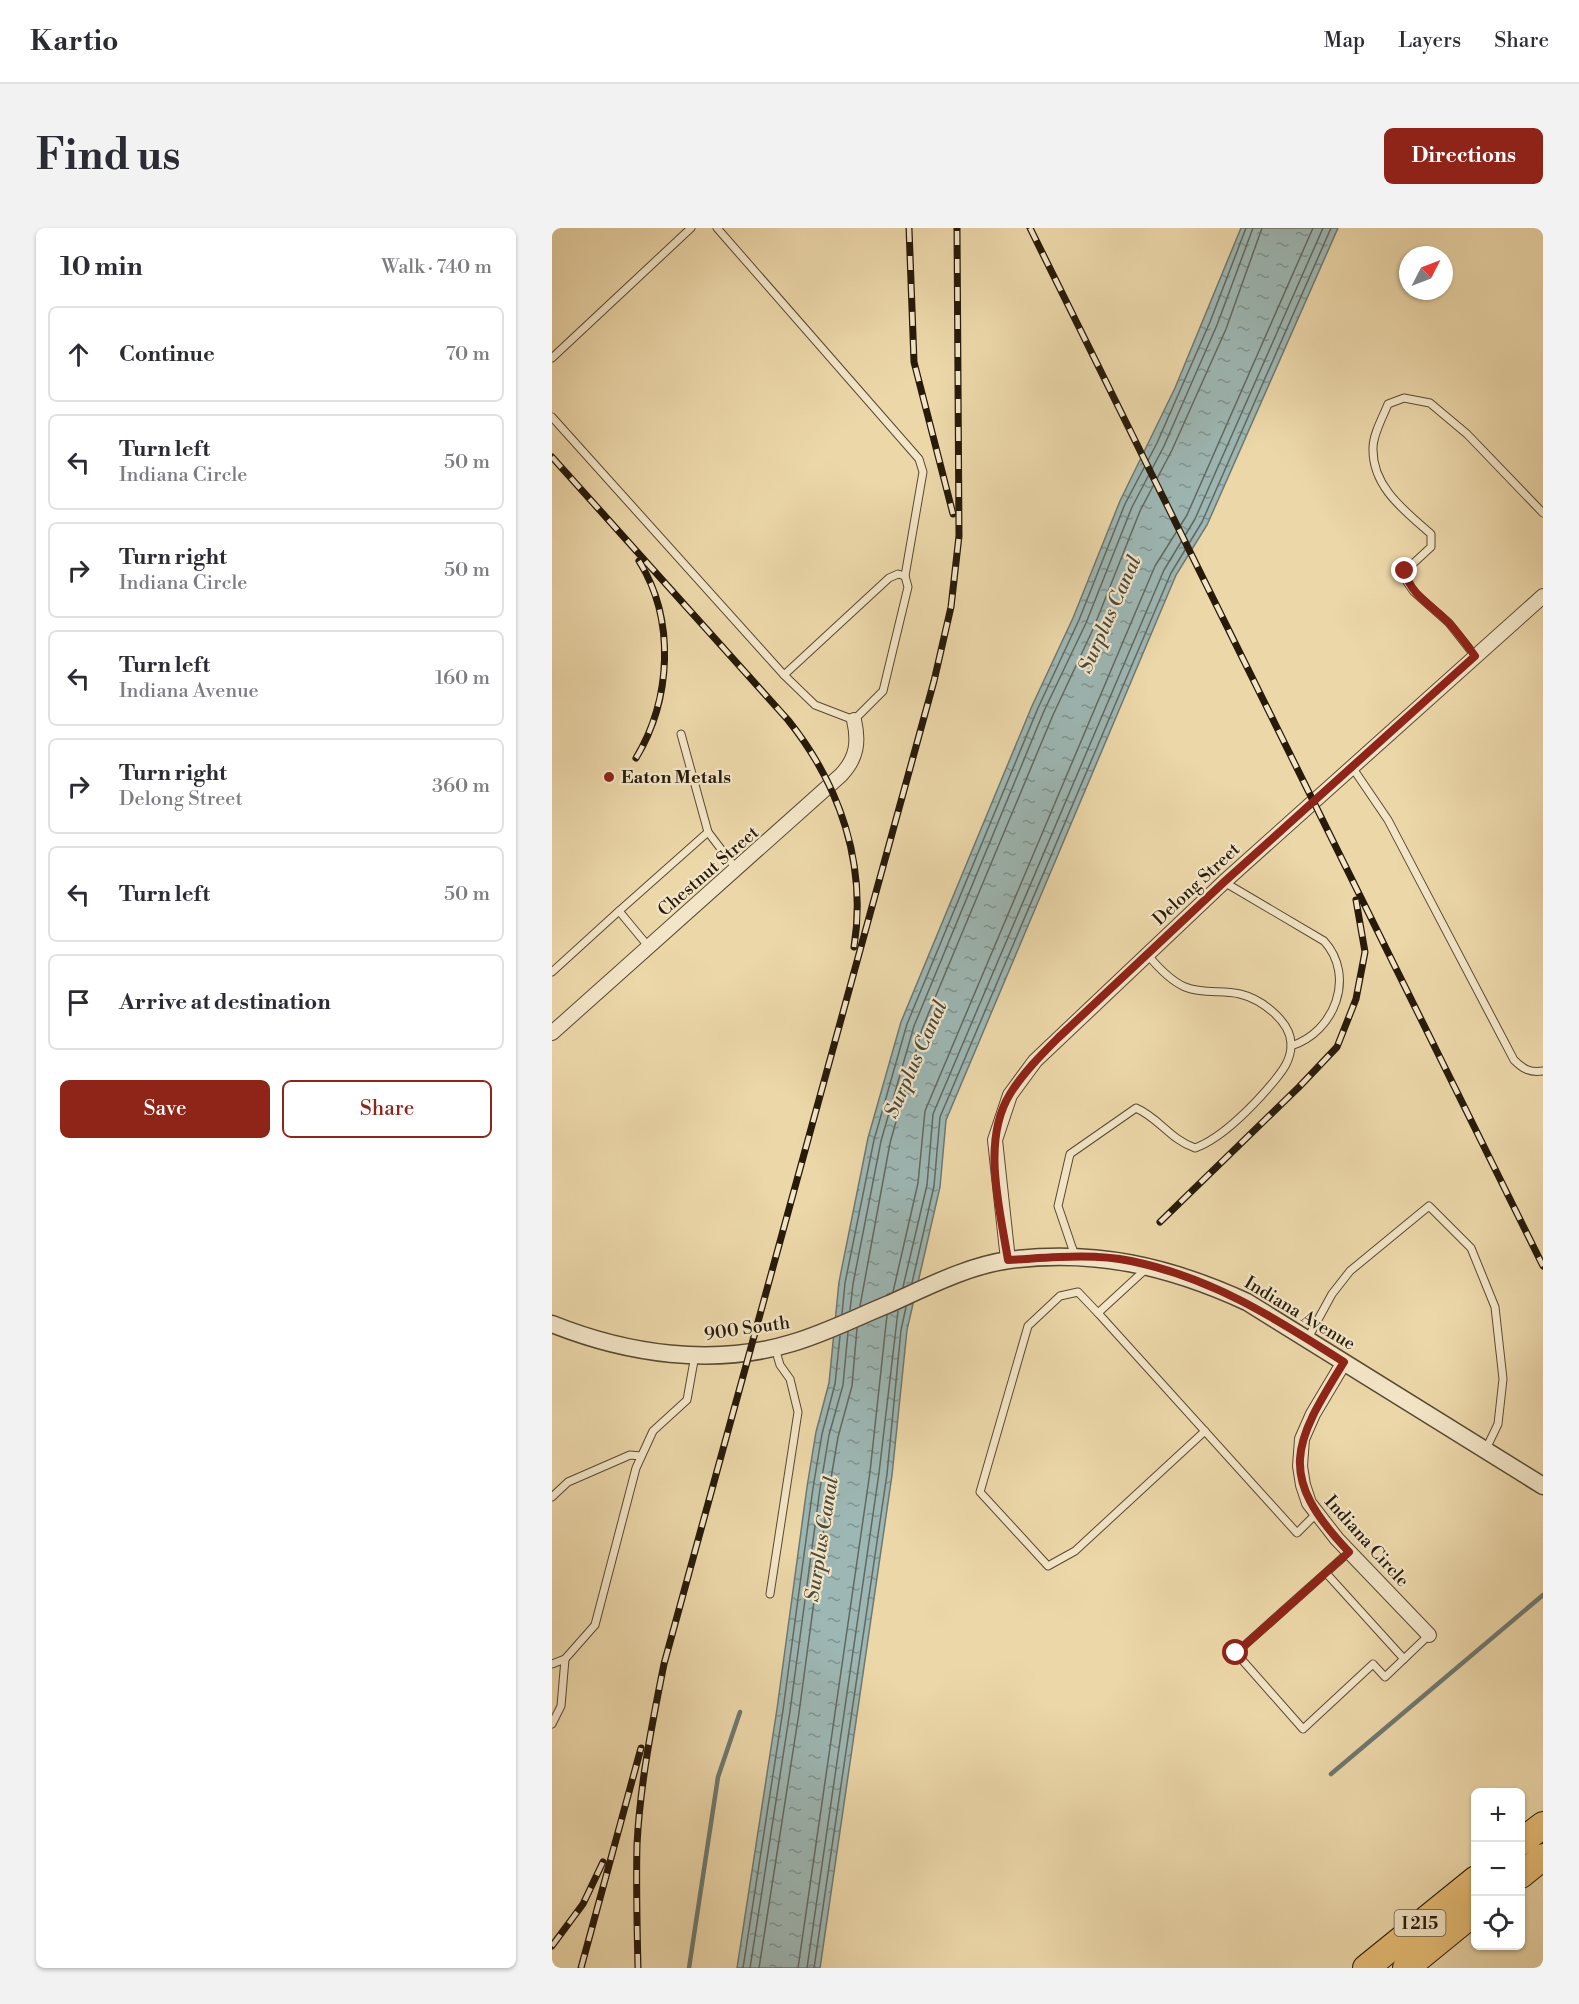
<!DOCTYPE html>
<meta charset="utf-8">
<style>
:root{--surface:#fff;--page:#f2f2f3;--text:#2b2b33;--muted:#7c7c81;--line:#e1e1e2;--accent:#8f2418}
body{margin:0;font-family:"Libre Bodoni",serif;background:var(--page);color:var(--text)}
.controls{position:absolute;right:18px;bottom:18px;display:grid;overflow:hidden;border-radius:9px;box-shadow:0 2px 4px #0004}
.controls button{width:54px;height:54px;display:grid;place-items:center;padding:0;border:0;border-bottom:2px solid var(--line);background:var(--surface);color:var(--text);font:30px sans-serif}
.compass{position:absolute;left:847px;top:18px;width:54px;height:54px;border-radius:50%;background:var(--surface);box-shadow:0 2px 4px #0004;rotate:48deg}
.stop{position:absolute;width:18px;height:18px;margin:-14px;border:4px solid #8f2418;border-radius:50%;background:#fff}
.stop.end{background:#8f2418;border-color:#fff;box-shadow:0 2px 6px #0008}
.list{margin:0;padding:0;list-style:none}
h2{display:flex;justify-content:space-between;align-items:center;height:78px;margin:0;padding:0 24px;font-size:26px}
h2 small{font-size:20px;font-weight:400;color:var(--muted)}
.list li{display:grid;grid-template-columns:39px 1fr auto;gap:18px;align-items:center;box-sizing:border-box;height:96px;margin:0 12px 12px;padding:0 12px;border:2px solid var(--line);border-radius:9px}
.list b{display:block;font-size:22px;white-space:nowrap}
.list p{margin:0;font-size:20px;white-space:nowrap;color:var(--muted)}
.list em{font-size:20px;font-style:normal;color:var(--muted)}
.actions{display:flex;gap:12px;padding:18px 24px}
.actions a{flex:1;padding:14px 0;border:2px solid var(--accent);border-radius:9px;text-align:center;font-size:21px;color:var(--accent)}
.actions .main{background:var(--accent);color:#fff}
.icon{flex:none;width:33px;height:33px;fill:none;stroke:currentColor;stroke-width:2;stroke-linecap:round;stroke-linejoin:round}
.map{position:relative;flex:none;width:991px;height:1740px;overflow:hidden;border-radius:9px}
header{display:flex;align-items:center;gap:36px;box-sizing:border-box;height:84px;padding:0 30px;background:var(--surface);border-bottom:2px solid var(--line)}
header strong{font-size:28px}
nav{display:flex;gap:33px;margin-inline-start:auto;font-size:21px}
.intro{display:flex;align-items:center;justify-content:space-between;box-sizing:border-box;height:144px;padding:0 36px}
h1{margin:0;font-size:42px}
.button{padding:15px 27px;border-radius:9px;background:var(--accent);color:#fff;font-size:21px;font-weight:700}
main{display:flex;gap:36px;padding:0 36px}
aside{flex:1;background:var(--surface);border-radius:9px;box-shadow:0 2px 4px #0004}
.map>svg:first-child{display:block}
.water{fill:url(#water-ripples);stroke:#6e7870;stroke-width:1.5}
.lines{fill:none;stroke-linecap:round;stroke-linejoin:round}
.shore{stroke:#626860;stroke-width:1.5}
.stream{stroke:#6e7870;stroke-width:4.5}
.service-casing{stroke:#584932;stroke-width:9}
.minor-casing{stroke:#584932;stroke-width:16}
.tertiary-casing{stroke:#584932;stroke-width:19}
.motorway-casing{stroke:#271a0b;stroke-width:28}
.service{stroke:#f3e5c7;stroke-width:7}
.minor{stroke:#f3e5c7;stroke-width:14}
.tertiary{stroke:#f3e5c7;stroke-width:16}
.motorway{stroke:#e6bc74;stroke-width:26}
.rail-casing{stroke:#271a0b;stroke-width:7}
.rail{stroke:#f3e5c7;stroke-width:4.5;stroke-dasharray:14;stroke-linecap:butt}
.route{stroke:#8f2418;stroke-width:8}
.poi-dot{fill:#8f2418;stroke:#f3e5c7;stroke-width:2}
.labels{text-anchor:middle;stroke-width:4.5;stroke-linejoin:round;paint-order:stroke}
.shield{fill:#f3e5c7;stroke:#645743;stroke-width:1.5}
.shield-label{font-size:16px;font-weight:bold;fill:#271a0b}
.poi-label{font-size:18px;font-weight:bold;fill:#271a0b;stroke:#f3e5c7;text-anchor:start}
.street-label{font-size:18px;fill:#271a0b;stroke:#f3e5c7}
.water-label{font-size:20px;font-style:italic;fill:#4a493e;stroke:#f3e5c7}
</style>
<header>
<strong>Kartio</strong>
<nav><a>Map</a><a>Layers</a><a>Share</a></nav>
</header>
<div class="intro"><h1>Find us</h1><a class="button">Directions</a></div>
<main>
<aside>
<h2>10 min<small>Walk · 740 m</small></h2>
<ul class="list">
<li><svg class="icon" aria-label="ahead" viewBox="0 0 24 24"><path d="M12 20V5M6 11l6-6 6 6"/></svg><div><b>Continue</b></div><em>70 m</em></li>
<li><svg class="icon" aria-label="left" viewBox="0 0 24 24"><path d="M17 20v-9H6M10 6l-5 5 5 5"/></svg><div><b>Turn left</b><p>Indiana Circle</p></div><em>50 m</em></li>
<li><svg class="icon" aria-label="right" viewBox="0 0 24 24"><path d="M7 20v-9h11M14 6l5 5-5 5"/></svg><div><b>Turn right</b><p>Indiana Circle</p></div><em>50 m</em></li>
<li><svg class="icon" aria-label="left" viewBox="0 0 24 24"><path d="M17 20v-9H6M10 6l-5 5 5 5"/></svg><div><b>Turn left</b><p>Indiana Avenue</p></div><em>160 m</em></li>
<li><svg class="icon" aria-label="right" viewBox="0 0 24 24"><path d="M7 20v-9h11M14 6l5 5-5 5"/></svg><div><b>Turn right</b><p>Delong Street</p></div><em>360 m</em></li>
<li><svg class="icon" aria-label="left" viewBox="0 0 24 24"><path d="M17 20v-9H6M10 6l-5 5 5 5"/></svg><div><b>Turn left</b></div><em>50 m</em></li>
<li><svg class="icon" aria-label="arrive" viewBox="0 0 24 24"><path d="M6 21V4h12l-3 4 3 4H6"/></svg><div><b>Arrive at destination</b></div></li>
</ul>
<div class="actions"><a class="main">Save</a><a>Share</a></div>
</aside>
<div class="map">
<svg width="991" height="1740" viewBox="0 0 991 1740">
<defs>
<pattern id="water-ripples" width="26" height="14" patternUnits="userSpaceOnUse" patternTransform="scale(1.5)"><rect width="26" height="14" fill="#9db7b4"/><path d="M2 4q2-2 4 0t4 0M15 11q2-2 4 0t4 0" fill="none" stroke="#809491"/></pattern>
</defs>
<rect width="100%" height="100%" fill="#ecd7a9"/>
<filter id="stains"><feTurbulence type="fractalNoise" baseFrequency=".00333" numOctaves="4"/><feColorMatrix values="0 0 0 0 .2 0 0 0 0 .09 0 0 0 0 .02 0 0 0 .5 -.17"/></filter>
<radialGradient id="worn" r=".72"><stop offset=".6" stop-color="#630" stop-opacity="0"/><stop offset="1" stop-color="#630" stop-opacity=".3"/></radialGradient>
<path class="water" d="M689,0H786L655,297L624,347L394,892L388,959L355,1102L340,1247L268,1740H185L225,1481L255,1259L264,1204L277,1155L287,1054L316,910L349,794L480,478L521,390L568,273L623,160Z"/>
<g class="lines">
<g class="shore">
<path d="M360,1055L382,958L388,889L619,345L650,294L779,0"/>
<path d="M351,1059L375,957L381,886L612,342L643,291L771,0"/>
<path d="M341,1064L366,955L373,883L603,338L635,287L761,0"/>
<path d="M308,1078L338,915L370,801L501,487L542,399L588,283L620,222L674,101L710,0"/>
<path d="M298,1082L301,1056L329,913L362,798L492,483L534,395L580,279L612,218L665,97L701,0"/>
<path d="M290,1086L293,1055L322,912L355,796L486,480L527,392L573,276L605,215L658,94L694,0"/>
<path d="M191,1740L231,1482L261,1260L270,1206L283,1156L288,1108"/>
<path d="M198,1740L238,1483L268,1261L277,1207L291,1157L296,1104"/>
<path d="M207,1740L247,1485L277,1262L286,1209L300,1158L305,1100"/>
<path d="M246,1740L318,1244L335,1087"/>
<path d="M255,1740L327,1245L346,1083"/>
<path d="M262,1740L335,1246L349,1102L354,1079"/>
</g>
<g class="stream">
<path d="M779,1546L991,1367"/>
<path d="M137,1740L166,1549L188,1484"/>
</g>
<defs>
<g id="service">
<path d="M165,0L367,231L371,244L353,348"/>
<path d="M0,130L139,0"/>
<path d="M0,189L232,447"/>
<path d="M346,346L353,348L356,359L331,463L302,492L263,477L232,447L337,350Z"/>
<path d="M923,428L897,395L862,364L855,354L853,343L879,319V306C853,283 820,259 821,220C821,206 831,189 836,176L852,170L878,175L915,206L991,285"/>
<path d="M800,539L836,592L962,832C971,841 978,845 991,843"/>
<path d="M156,604L185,642"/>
<path d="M672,654L772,713C804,748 783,804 739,818"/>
<path d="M96,718L67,683L156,604L129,506"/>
<path d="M0,744L67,683"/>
<path d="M523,1028L506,978L518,926L584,880C607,890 619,912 643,920C671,910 704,875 723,852C731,842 738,833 739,819C741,794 709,771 688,766C670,762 650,766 633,759C619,753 604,737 595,726"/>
<path d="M595,1040L546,1085L745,1305L764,1286"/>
<path d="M546,1085L526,1064L508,1068L476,1098L428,1264L496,1338L523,1323L653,1203"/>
<path d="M756,1110L780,1066L798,1043L877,978L919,1020L943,1079L951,1151L946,1196L934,1221"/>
<path d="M0,1269L16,1254L78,1227L89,1228"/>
<path d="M797,1324L684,1425L751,1501L821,1436L833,1449L877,1407"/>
<path d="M774,1345L852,1431"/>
<path d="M218,1366L246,1184L238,1151L228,1137L223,1120"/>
<path d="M0,1436L13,1431L43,1397L84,1240L101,1203L135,1172L143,1127"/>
<path d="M0,1496L9,1478L13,1431"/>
</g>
<g id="minor">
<path d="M0,805L289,547C305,530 307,514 302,492"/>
<path d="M456,1032L443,912L458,867L483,833L672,654L991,368"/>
<path d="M792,1134L761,1186L750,1211L748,1238L751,1257L757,1275L785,1311L877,1407"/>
</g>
<path id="tertiary" d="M0,1096C75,1126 161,1139 240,1115C274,1105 305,1089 337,1076C375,1059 415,1038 457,1032C542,1021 617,1038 695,1074L991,1258"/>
<g id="motorway">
<path d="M969,1614L991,1597"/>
<path d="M969,1647L991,1629"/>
<path d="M814,1740L924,1651"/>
<path d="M854,1740L924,1683"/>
</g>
</defs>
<use href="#service" class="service-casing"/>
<use href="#minor" class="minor-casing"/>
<use href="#tertiary" class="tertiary-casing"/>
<use href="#motorway" class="motorway-casing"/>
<use href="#service" class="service"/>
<use href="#minor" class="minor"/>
<use href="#tertiary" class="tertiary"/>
<use href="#motorway" class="motorway"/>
<defs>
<g id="rail">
<path d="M357,0L362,134L401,286"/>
<path d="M478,0L991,1038"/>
<path d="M0,229L236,492C288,557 315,636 302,719"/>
<path d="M84,530C119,472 124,392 87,333"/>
<path d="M608,994L747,859L785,819L804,771L813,724L804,672"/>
<path d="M0,1718L31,1676L51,1634"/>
<path d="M29,1740L89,1520"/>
<path d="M86,1740C85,1699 84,1658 85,1617C88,1556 100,1496 112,1436L382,453L399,379L407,308L405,0"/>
</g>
</defs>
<use href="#rail" class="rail-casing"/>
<use href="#rail" class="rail"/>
</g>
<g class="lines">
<path class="route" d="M684,1425L797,1324C724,1247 741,1216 792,1134C723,1090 661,1050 579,1033C539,1025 496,1030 456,1032C448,981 429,913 458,866C471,845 489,827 506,810L672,654L923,428C915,417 906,405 897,395C881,378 858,367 853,343"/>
</g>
<circle class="poi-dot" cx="57" cy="549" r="6"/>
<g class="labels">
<rect class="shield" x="842.5" y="1682" width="51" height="26" rx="4.5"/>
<g class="shield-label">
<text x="868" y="1701">I 215</text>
</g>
<g class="poi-label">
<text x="69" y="555">Eaton Metals</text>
</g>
<g class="street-label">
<text transform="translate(156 643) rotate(-41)" y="6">Chestnut Street</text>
<text transform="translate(644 656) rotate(-43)" y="6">Delong Street</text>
<text transform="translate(748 1085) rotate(31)" y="6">Indiana Avenue</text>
<text transform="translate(195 1100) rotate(-8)" y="6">900 South</text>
<text transform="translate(815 1313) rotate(48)" y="6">Indiana Circle</text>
</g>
<g class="water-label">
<text transform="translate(557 386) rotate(-66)" y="7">Surplus Canal</text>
<text transform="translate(363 831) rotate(-66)" y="7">Surplus Canal</text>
<text transform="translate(269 1311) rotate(-81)" y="7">Surplus Canal</text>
</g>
</g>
<rect width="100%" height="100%" filter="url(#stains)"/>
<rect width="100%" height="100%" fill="url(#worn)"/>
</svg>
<div class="controls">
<button>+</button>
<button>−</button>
<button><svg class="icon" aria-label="locate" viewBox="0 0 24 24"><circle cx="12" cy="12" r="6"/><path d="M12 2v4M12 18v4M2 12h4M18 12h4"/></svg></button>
</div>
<svg class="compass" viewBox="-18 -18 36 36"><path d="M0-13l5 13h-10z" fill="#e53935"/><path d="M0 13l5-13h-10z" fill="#7c7c81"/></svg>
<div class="stop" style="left:684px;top:1425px"></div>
<div class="stop end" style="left:853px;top:343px"></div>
</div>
</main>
